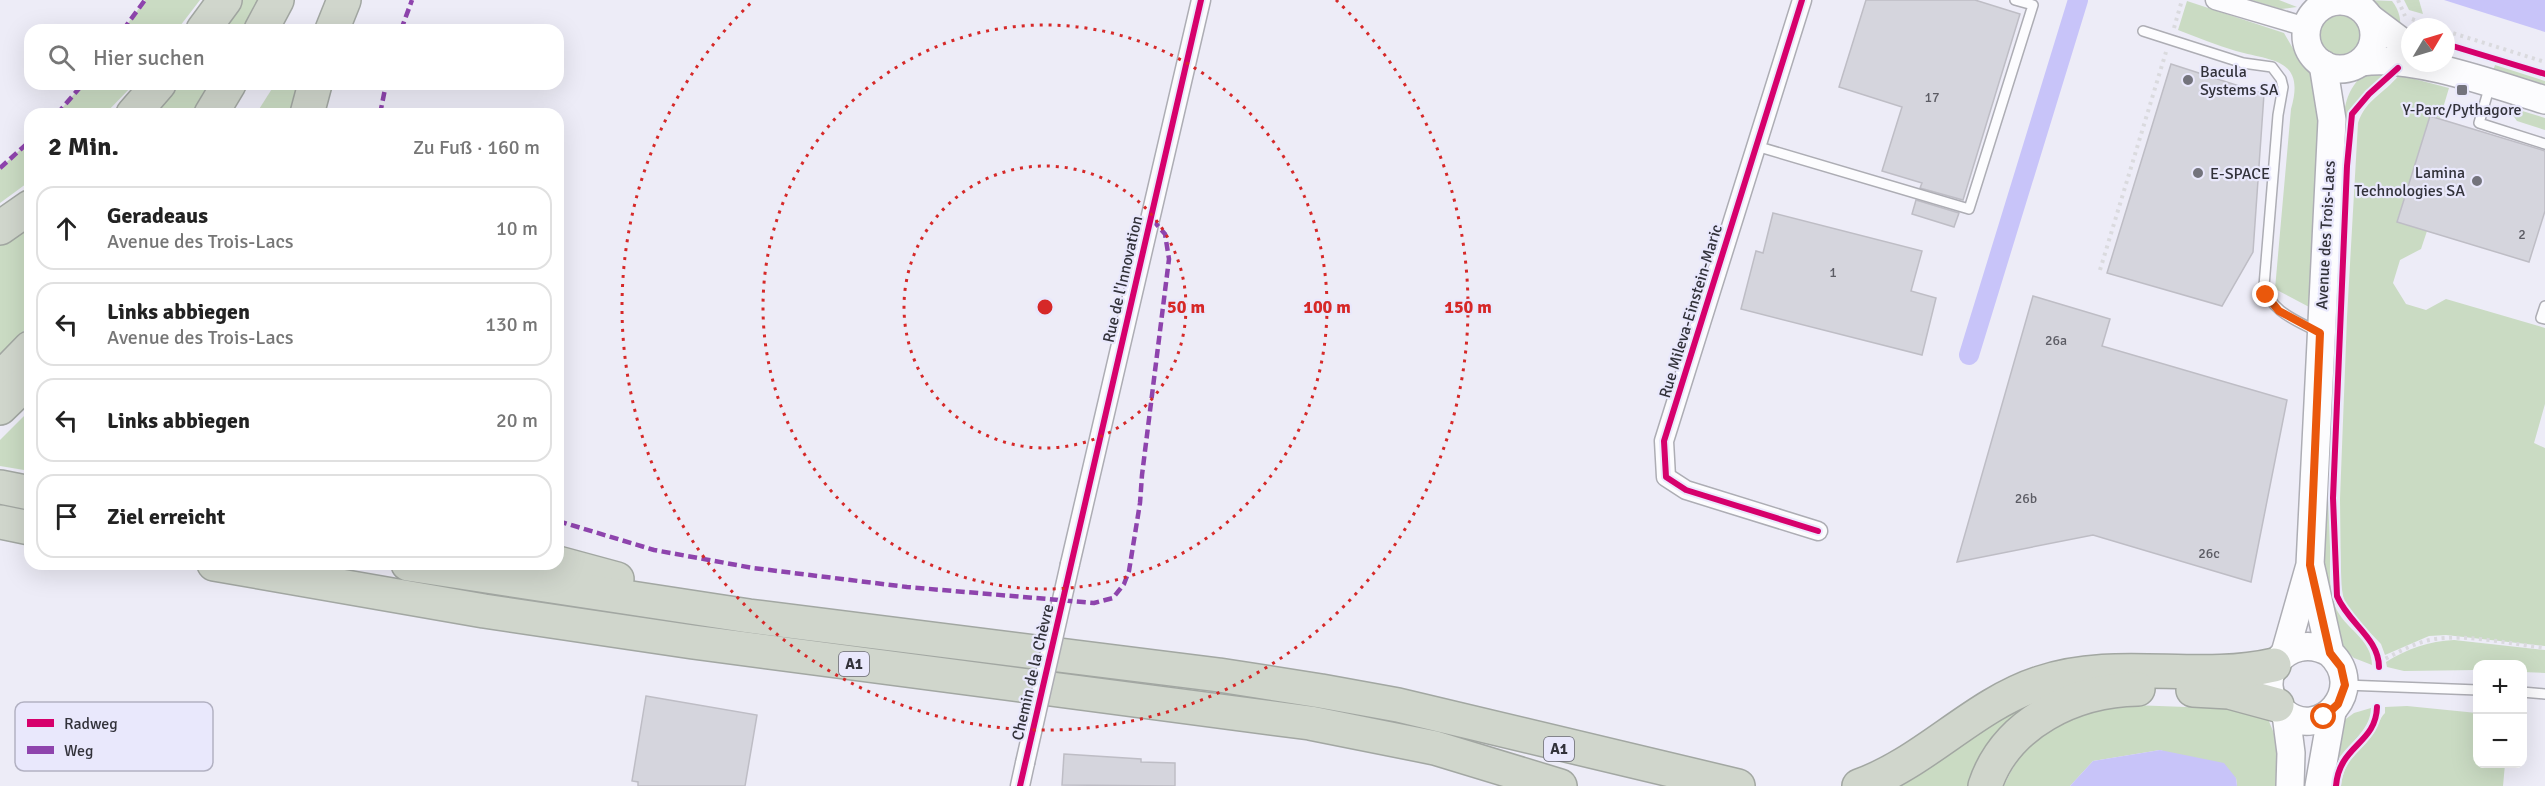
<!DOCTYPE html>
<html lang="de">
<meta charset="utf-8">
<style>
:root{--surface:#fff;--page:#f6f6f6;--text:#222;--muted:#767676;--line:#e0e0e0}
body{margin:0;font-family:Signika,sans-serif;background:var(--page);color:var(--text)}
.controls{position:absolute;right:18px;bottom:18px;display:grid;overflow:hidden;border-radius:12px;box-shadow:0 6px 24px #0002}
.controls button{width:54px;height:54px;display:grid;place-items:center;padding:0;border:0;border-bottom:2px solid var(--line);background:var(--surface);color:var(--text);font:30px sans-serif}
.compass{position:absolute;left:2401px;top:18px;width:54px;height:54px;border-radius:50%;background:var(--surface);box-shadow:0 6px 24px #0002;rotate:52deg}
.stop{position:absolute;width:18px;height:18px;margin:-14px;border:4px solid #ea580c;border-radius:50%;background:#fff}
.stop.end{background:#ea580c;border-color:#fff;box-shadow:0 2px 6px #0008}
.list{margin:0;padding:0;list-style:none}
h2{display:flex;justify-content:space-between;align-items:center;height:78px;margin:0;padding:0 24px;font-size:26px}
h2 small{font-size:20px;font-weight:400;color:var(--muted)}
.list li{display:grid;grid-template-columns:39px 1fr auto;gap:18px;align-items:center;box-sizing:border-box;height:84px;margin:0 12px 12px;padding:0 12px;border:2px solid var(--line);border-radius:18px}
.list b{display:block;font-size:22px;white-space:nowrap}
.list p{margin:0;font-size:20px;white-space:nowrap;color:var(--muted)}
.list em{font-size:20px;font-style:normal;color:var(--muted)}
.icon{flex:none;width:33px;height:33px;fill:none;stroke:currentColor;stroke-width:2;stroke-linecap:round;stroke-linejoin:round}
.map{position:relative;flex:none;width:2545px;height:786px;overflow:hidden}
.search{position:absolute;background:var(--surface);box-shadow:0 6px 24px #0002;left:24px;top:24px;width:540px;height:66px;display:flex;align-items:center;gap:15px;box-sizing:border-box;padding:0 21px;border-radius:18px;color:var(--muted);font-size:22px}
.panel{position:absolute;background:var(--surface);box-shadow:0 6px 24px #0002;left:24px;top:108px;width:540px;height:462px;border-radius:18px}
.map>svg:first-child{display:block}
.green{fill:#cadbc3}
.water{fill:#c8c4f9}
.lines{fill:none;stroke-linecap:round;stroke-linejoin:round}
.canal{stroke:#c8c4f9;stroke-width:20}
.building{fill:#d5d5dd;stroke:#bebdc5;stroke-width:1.5}
.lane-casing{stroke:#adadb4;stroke-width:12}
.street-casing{stroke:#adadb4;stroke-width:21}
.secondary-casing{stroke:#adadb4;stroke-width:30}
.highway-casing{stroke:#a2a7a2;stroke-width:36}
.path{stroke:#dadade;stroke-width:4;stroke-dasharray:3 4.5;stroke-linecap:butt}
.lane{stroke:#fcfcfe;stroke-width:9}
.street{stroke:#fcfcfe;stroke-width:18}
.secondary{stroke:#fcfcfe;stroke-width:27}
.highway{stroke:#d0d6cc;stroke-width:33}
.street-bridge-casing{stroke:#adadb4;stroke-width:21;stroke-linecap:butt}
.street-bridge{stroke:#fcfcfe;stroke-width:18}
.quiet{stroke:#8e44ad;stroke-width:4.5;stroke-dasharray:9 4.5;stroke-linecap:butt}
.cycleway-casing{stroke:#e9e8fc;stroke-width:10}
.cycleway{stroke:#d6006c;stroke-width:6}
.route{stroke:#ea580c;stroke-width:8}
.ring{fill:none;stroke:#d62828;stroke-width:3;stroke-dasharray:3 6}
.poi-dot{fill:#73737c;stroke:#e9e8fc;stroke-width:2}
.labels{text-anchor:middle;stroke-width:4.5;stroke-linejoin:round;paint-order:stroke}
.number-label{font-size:14px;fill:#5c5c64}
.shield{fill:#e9e8fc;stroke:#696974;stroke-width:1.5}
.shield-label{font-size:15px;font-weight:bold;fill:#32323a}
.poi-label{font-size:16px;fill:#32323a;stroke:#e9e8fc;text-anchor:start}
.street-label{font-size:16px;fill:#32323a;stroke:#e9e8fc}
.key{fill:#e9e8fc;stroke:#b2b1c2;stroke-width:1.5}
.key-label{font-size:16px;fill:#32323a}
.centre{fill:#d62828;stroke:#e9e8fc;stroke-width:3}
.ring-label{font-size:18px;text-anchor:middle;font-weight:bold;fill:#d62828;stroke:#e9e8fc;stroke-width:4.5;stroke-linejoin:round;paint-order:stroke}
</style>
<div class="map">
<svg width="2545" height="786" viewBox="0 0 2545 786">
<rect width="100%" height="100%" fill="#edecf7"/>
<g class="green">
<path d="M145,0H200L177,30H123Z"/>
<path d="M238,0H260L242,30H217Z"/>
<path d="M2251,0H2279L2297,7L2281,9Z"/>
<path d="M2367,0L2392,1C2400,11 2402,22 2399,35Z"/>
<path d="M2404,0H2419L2423,14L2409,10Z"/>
<path d="M2187,1L2284,33L2302,64L2313,77L2320,101L2311,308L2275,289L2291,109C2306,58 2271,61 2236,51C2216,45 2197,37 2178,30Z"/>
<circle cx="2339" cy="36" r="21"/>
<path d="M2495,65L2545,81V90L2492,73Z"/>
<path d="M2369,71H2388C2374,92 2355,93 2348,121L2339,272L2330,558C2330,574 2329,591 2335,606C2344,629 2372,638 2372,665L2354,658L2343,648L2327,613L2324,557L2325,464L2343,119C2346,97 2351,83 2369,71Z"/>
<path d="M2399,75L2449,88L2440,118L2430,116L2397,221L2427,231L2421,249L2400,260L2393,283L2406,304L2426,310L2446,299L2545,328V404L2534,443L2545,448V646L2446,635L2429,636L2385,655L2381,644L2354,616L2344,601L2341,584L2340,499L2347,317L2358,123C2366,99 2384,94 2399,75Z"/>
<path d="M83,84H134L105,114H57Z"/>
<path d="M175,84H210L191,114H149Z"/>
<path d="M275,84H307L299,114H256Z"/>
<path d="M2506,106L2545,118V130L2517,121Z"/>
<path d="M30,141V181L0,203V168Z"/>
<path d="M30,223V324L0,357V244Z"/>
<path d="M30,410V471L0,466V440Z"/>
<path d="M2454,640L2545,650V673L2523,672L2522,664H2478L2477,670L2404,671L2387,667L2386,662C2407,649 2429,641 2454,640Z"/>
<path d="M2111,683L1976,786H1875L1996,709Z"/>
<path d="M2132,705L2240,709L2268,719L2278,743L2279,786H2237L2236,778L2160,750L2093,761L2070,786H2004C2030,726 2073,714 2132,705Z"/>
<path d="M2407,706L2477,713L2478,764H2505L2503,786H2341C2344,758 2359,755 2373,734C2378,727 2379,719 2385,713V707Z"/>
<path d="M2371,708C2370,733 2347,743 2336,763L2339,724L2354,713Z"/>
</g>
<g class="water">
<path d="M2444,0H2545V32Z"/>
<path d="M2160,750L2224,763L2236,778L2237,786H2070L2093,761Z"/>
</g>
<g class="lines">
<path class="canal" d="M1969,355L2078,0"/>
</g>
<g class="building">
<path d="M1866,0H1975L2020,14L1963,200L1920,188L1922,183L1882,171L1902,107L1839,87Z"/>
<path d="M2171,64L2264,94L2253,252L2222,306L2107,273Z"/>
<path d="M2430,116L2545,151V211L2529,262L2397,222Z"/>
<path d="M1916,200L1959,213L1954,227L1912,214Z"/>
<path d="M1773,213L1922,251L1911,291L1936,298L1922,355L1741,309L1756,251L1763,253Z"/>
<path d="M2033,296L2110,319L2102,346L2287,400L2251,582L2093,535L1957,562Z"/>
<path d="M646,696L757,715L745,786H638V782L632,781Z"/>
<path d="M1064,754L1141,759V762L1175,763V786L1062,785Z"/>
</g>
<g class="lines">
<defs>
<g id="lane">
<path d="M2143,31L2243,63L2272,67L2281,79L2283,87L2278,115L2264,286C2271,312 2296,320 2318,332"/>
<path d="M2490,85L2479,123L2545,144"/>
<path d="M1756,146L1969,209L2033,5L2015,0"/>
<path d="M2545,306L2541,318L2545,319"/>
<path d="M2345,685L2478,690"/>
<path d="M2522,692L2545,694"/>
</g>
<g id="street">
<path d="M1802,0L1664,441L1666,477L1686,490L1818,531"/>
<path d="M2215,0L2306,27"/>
<path d="M1070,564L1201,0"/>
<path d="M1020,786L1025,763"/>
</g>
<g id="secondary">
<circle cx="2340" cy="35" r="34"/>
<path d="M2370,18L2410,48"/>
<path d="M2362,62C2411,54 2496,85 2545,100"/>
<path d="M2311,568L2330,653C2368,688 2321,743 2283,712C2247,682 2287,628 2330,653"/>
<path d="M2285,653L2310,565L2332,120L2323,64"/>
<path d="M2286,714L2291,753L2290,786"/>
<path d="M2319,786L2332,712"/>
</g>
<g id="highway">
<path d="M203,30L225,0"/>
<path d="M261,30L277,0"/>
<path d="M332,30L344,0"/>
<path d="M133,114L159,84"/>
<path d="M211,114L229,84"/>
<path d="M307,114L315,84"/>
<path d="M0,228L30,207"/>
<path d="M0,379L30,348"/>
<path d="M0,408L30,379"/>
<path d="M0,487L30,493"/>
<path d="M0,522L30,528"/>
<path d="M558,563L617,579"/>
<path d="M214,564L484,611L693,642L1310,723L1435,748L1560,786"/>
<path d="M408,564L749,616L1219,675L1321,691L1398,705L1738,786"/>
<path d="M2193,690L2229,692L2277,705"/>
<path d="M1859,786C1926,762 1973,705 2040,683C2116,657 2197,683 2274,665"/>
<path d="M1985,786C2006,722 2075,690 2138,689"/>
</g>
</defs>
<use href="#lane" class="lane-casing"/>
<use href="#street" class="street-casing"/>
<use href="#secondary" class="secondary-casing"/>
<use href="#highway" class="highway-casing"/>
<g class="path">
<path d="M2398,0L2405,16"/>
<path d="M2412,19L2434,27"/>
<path d="M2174,28L2182,0"/>
<path d="M2446,31L2545,62"/>
<path d="M2100,270L2166,52"/>
<path d="M2379,662C2397,653 2415,642 2435,639C2467,634 2512,644 2545,648"/>
</g>
<use href="#lane" class="lane"/>
<use href="#street" class="street"/>
<use href="#secondary" class="secondary"/>
<use href="#highway" class="highway"/>
<defs>
<path id="street-bridge" d="M1025,763L1070,564"/>
</defs>
<use href="#street-bridge" class="street-bridge-casing"/>
<use href="#street-bridge" class="street-bridge"/>
<g class="quiet">
<path d="M123,30L145,0"/>
<path d="M401,30L412,0"/>
<path d="M57,114L83,84"/>
<path d="M380,114L386,84"/>
<path d="M0,168L30,141"/>
<path d="M558,521L654,550L753,568L907,587L1094,603L1113,598L1124,584L1129,571L1140,503L1142,475L1169,259L1165,234L1150,217"/>
</g>
<defs>
<g id="cycleway">
<path d="M1802,0L1664,441L1666,477L1686,490L1818,531"/>
<path d="M2446,44L2545,74"/>
<path d="M2379,667C2379,638 2348,623 2337,596L2333,498L2347,166L2352,114L2369,94L2398,68"/>
<path d="M1020,786L1201,0"/>
<path d="M2336,786C2339,745 2376,744 2377,707"/>
</g>
</defs>
<use href="#cycleway" class="cycleway-casing"/>
<use href="#cycleway" class="cycleway"/>
</g>
<g class="lines">
<path class="route" d="M2266,295L2279,311L2320,333L2310,565L2330,653L2341,667L2345,685L2338,704L2324,717"/>
</g>
<g class="ring">
<circle cx="1045" cy="307" r="141"/>
<circle cx="1045" cy="307" r="282"/>
<path d="M1336 0A423 423 0 1 1 754 0"/>
</g>
<g class="poi-dot">
<circle cx="2188" cy="80" r="6"/>
<rect x="2456" y="84" width="12" height="12" rx="3"/>
<circle cx="2198" cy="173" r="6"/>
<circle cx="2477" cy="181" r="6"/>
</g>
<g class="labels">
<g class="number-label">
<text x="1932" y="102">17</text>
<text x="2522" y="239">2</text>
<text x="1833" y="277">1</text>
<text x="2056" y="345">26a</text>
<text x="2026" y="503">26b</text>
<text x="2209" y="558">26c</text>
</g>
<g class="shield">
<rect x="839" y="652" width="30" height="24" rx="4.5"/>
<rect x="1544" y="737" width="30" height="24" rx="4.5"/>
</g>
<g class="shield-label">
<text x="854" y="669">A1</text>
<text x="1559" y="754">A1</text>
</g>
<g class="poi-label">
<text x="2200" y="77">Bacula<tspan x="2200" dy="18">Systems SA</tspan></text>
<text x="2462" y="115" text-anchor="middle">Y-Parc/Pythagore</text>
<text x="2465" y="178" text-anchor="end">Lamina<tspan x="2465" dy="18">Technologies SA</tspan></text>
<text x="2210" y="179">E-SPACE</text>
</g>
<g class="street-label">
<text transform="translate(2325 235) rotate(-87)" y="6">Avenue des Trois-Lacs</text>
<text transform="translate(1122 279) rotate(-77)" y="6">Rue de l'Innovation</text>
<text transform="translate(1690 311) rotate(-73)" y="6">Rue Mileva-Einstein-Maric</text>
<text transform="translate(1032 672) rotate(-77)" y="6">Chemin de la Chèvre</text>
</g>
</g>
<rect x="15" y="702" width="198" height="69" rx="9" class="key"/>
<rect x="27" y="719" width="27" height="8" fill="#d6006c"/>
<rect x="27" y="746" width="27" height="8" fill="#8e44ad"/>
<g class="key-label">
<text x="64" y="729">Radweg</text>
<text x="64" y="756">Weg</text>
</g>
<circle cx="1045" cy="307" r="9" class="centre"/>
<g class="ring-label">
<text x="1186" y="313">50 m</text>
<text x="1327" y="313">100 m</text>
<text x="1468" y="313">150 m</text>
</g>
</svg>
<div class="controls">
<button>+</button>
<button>−</button>
</div>
<svg class="compass" viewBox="-18 -18 36 36"><path d="M0-13l5 13h-10z" fill="#e53935"/><path d="M0 13l5-13h-10z" fill="#767676"/></svg>
<div class="stop" style="left:2324px;top:717px"></div>
<div class="stop end" style="left:2266px;top:295px"></div>
<div class="search"><svg class="icon" aria-label="search" viewBox="0 0 24 24"><circle cx="10" cy="10" r="6"/><path d="M15 15l6 6"/></svg>Hier suchen</div>
<section class="panel">
<h2>2 Min.<small>Zu Fuß · 160 m</small></h2>
<ul class="list">
<li><svg class="icon" aria-label="ahead" viewBox="0 0 24 24"><path d="M12 20V5M6 11l6-6 6 6"/></svg><div><b>Geradeaus</b><p>Avenue des Trois-Lacs</p></div><em>10 m</em></li>
<li><svg class="icon" aria-label="left" viewBox="0 0 24 24"><path d="M17 20v-9H6M10 6l-5 5 5 5"/></svg><div><b>Links abbiegen</b><p>Avenue des Trois-Lacs</p></div><em>130 m</em></li>
<li><svg class="icon" aria-label="left" viewBox="0 0 24 24"><path d="M17 20v-9H6M10 6l-5 5 5 5"/></svg><div><b>Links abbiegen</b></div><em>20 m</em></li>
<li><svg class="icon" aria-label="arrive" viewBox="0 0 24 24"><path d="M6 21V4h12l-3 4 3 4H6"/></svg><div><b>Ziel erreicht</b></div></li>
</ul>
</section>
</div>
